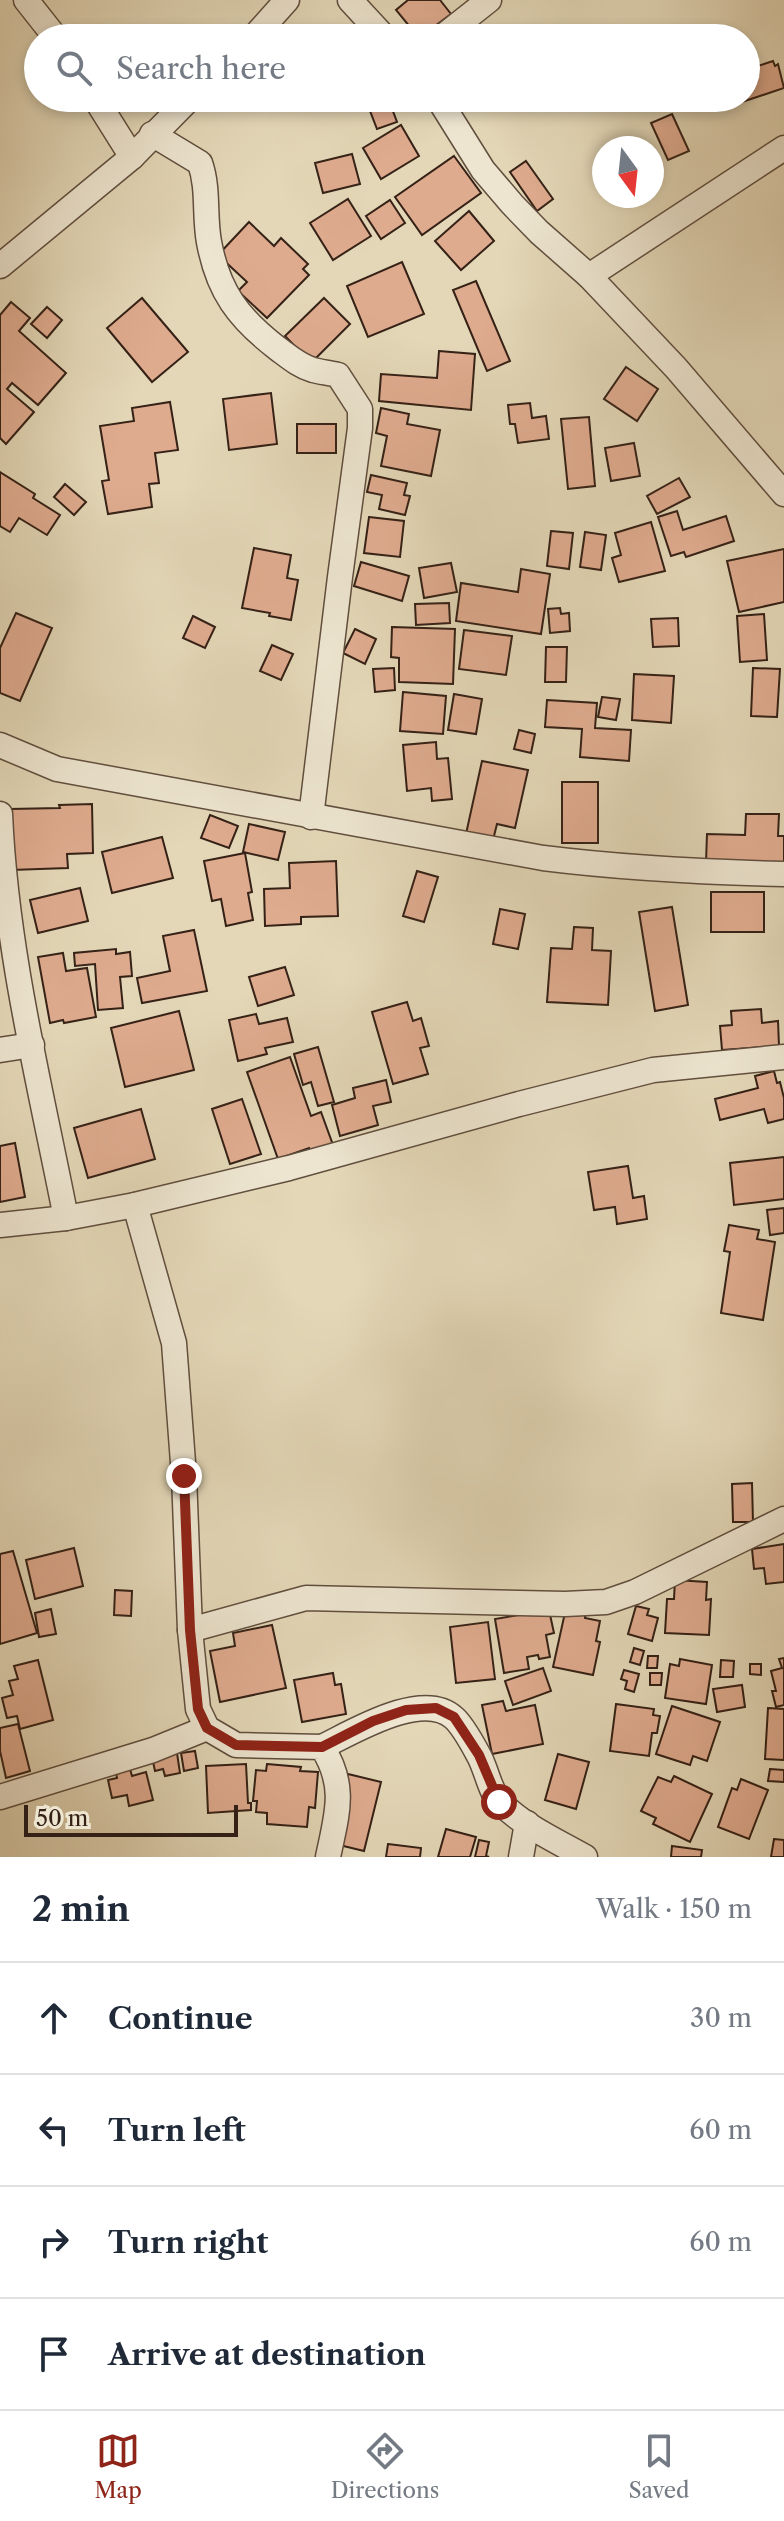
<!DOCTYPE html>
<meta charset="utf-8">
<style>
:root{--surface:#fff;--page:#f2f2f3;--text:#1f2937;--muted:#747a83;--line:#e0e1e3;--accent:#8f2418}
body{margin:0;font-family:"Libre Caslon Text",serif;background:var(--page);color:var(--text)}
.compass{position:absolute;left:592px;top:136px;width:72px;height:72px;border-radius:50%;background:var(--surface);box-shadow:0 4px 12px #0003;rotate:165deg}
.scale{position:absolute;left:24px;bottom:20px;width:214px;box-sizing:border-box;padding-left:8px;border:4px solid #352116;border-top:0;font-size:22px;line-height:28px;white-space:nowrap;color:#352116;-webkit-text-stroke:6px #ede5d0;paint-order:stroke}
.stop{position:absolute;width:24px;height:24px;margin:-18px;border:6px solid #8f2418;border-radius:50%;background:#fff}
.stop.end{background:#8f2418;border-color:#fff;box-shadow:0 2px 8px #0008}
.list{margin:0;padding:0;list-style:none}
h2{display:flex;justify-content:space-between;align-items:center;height:104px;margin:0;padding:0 32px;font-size:34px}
h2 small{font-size:26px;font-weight:400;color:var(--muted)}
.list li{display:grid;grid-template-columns:52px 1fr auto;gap:24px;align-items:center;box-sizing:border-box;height:112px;padding:0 32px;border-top:2px solid var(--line)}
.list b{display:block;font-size:30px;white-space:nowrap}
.list em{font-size:26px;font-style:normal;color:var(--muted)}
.icon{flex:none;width:44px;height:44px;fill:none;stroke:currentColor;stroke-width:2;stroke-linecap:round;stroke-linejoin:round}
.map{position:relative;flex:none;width:784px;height:1857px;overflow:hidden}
.search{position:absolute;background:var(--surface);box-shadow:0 4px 12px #0003;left:24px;right:24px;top:24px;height:88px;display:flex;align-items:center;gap:20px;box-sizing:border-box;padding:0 28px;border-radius:44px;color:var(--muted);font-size:30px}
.sheet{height:552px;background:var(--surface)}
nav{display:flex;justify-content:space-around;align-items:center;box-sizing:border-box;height:112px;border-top:2px solid var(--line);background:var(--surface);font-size:22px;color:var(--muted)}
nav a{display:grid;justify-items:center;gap:4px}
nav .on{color:var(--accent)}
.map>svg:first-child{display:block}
.building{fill:#dfab8f;stroke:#352116;stroke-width:2}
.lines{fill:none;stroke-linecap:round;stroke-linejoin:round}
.street-casing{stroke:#604e3e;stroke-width:27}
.street{stroke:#ede5d0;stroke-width:24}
.route{stroke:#8f2418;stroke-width:10}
</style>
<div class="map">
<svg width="784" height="1857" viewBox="0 0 784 1857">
<rect width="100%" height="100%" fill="#e3d7b7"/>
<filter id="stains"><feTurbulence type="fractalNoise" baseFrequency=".0025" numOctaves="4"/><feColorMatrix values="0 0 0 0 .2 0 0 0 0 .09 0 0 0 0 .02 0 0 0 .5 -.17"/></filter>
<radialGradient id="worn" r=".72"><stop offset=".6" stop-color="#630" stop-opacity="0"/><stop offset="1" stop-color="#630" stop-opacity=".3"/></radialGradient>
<g class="building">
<path d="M408,0H440L451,14L419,38L396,10Z"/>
<path d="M773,61L775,66L778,64L784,88L739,103L738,98H746V76L753,74L752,68Z"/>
<path d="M379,98H388L397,122L377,129L367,103Z"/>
<path d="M672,114L689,151L668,160L651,123Z"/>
<path d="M401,125L419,156L381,179L363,148Z"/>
<path d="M352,154L360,184L323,193L315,163Z"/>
<path d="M454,156L481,193L422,235L395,197Z"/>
<path d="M526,161L553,199L537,211L510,172Z"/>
<path d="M348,199L371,236L333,260L310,223Z"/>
<path d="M390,200L405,223L381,239L366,216Z"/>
<path d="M469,211L494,241L461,270L435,241Z"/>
<path d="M249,222L274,246L281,238L308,264L303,269L309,275L267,318L238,291L247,282L218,255Z"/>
<path d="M402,262L424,314L368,337L347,286Z"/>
<path d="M476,281L510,361L487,371L453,290Z"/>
<path d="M142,298L188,352L152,382L107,328Z"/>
<path d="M324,298L350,324L311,363L285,336Z"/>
<path d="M11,302L30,318L19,331L66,373L38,405L12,383L7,389L34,412L6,444L0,438V315Z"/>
<path d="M47,307L62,320L47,338L31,324Z"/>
<path d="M439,351L475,354L471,410L379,401L381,374L437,378Z"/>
<path d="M626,367L658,389L637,421L604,399Z"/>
<path d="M271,393L277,444L229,450L223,399Z"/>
<path d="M170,402L178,450L155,453L159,483L149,484L152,507L108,514L102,481L109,480L100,426L134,421L132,408Z"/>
<path d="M530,403L532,418L546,416L549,439L518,443L515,424H510L508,405Z"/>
<path d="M381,408L409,414L407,424L440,430L431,476L381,466L387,436L376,433Z"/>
<path d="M589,417L595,486L568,489L561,419Z"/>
<rect x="297" y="424" width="39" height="29"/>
<path d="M634,443L640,476L611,481L605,448Z"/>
<path d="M0,472L35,494L33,498L60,515L47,535L19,518L10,532L0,526Z"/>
<path d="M371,475L407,483L404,495L410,496L405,515L379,509L382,495L367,492Z"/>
<path d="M679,478L690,497L657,514L647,496Z"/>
<path d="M65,484L86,502L74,515L54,497Z"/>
<path d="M677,511L683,530L726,516L734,541L686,557L684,552L671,556L658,517Z"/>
<path d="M369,517L404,521L400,557L364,553Z"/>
<path d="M651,522L665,571L619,582L612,558L621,555L615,533Z"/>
<path d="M551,531L573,533L569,569L547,566Z"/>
<path d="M585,532L606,535L601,570L580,567Z"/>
<path d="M254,548L291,555L287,578L298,580L291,620L269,616L270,613L242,608Z"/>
<path d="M784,549V602L739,612L727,561Z"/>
<path d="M361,562L409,576L402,601L354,586Z"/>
<path d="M451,563L457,592L424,598L419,568Z"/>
<path d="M521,569L550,574L541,634L456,621L461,583L518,592Z"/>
<path d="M449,603L450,623L416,625L415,604Z"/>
<path d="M560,608L561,614L569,613L570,631L550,633L548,609Z"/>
<path d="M16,613L52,628L20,701L0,693V648Z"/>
<path d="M764,614L767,660L740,662L737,616Z"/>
<path d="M193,616L215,627L205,648L183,638Z"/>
<path d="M678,618L679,646L653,647L651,619Z"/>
<path d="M392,627L455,629L453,684L399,682V658L391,657Z"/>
<path d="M355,629L376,639L365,664L343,653Z"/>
<path d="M464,630L512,636L506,675L459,669Z"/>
<path d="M272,645L293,654L281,680L260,671Z"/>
<path d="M546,647H567L566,682H545Z"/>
<path d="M394,668L395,690L375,692L373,669Z"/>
<path d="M753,668L780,669L777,717L751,716Z"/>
<path d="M634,674L674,676L671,723L632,720Z"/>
<path d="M403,692L446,696L443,734L400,731Z"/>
<path d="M454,694L482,699L476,734L448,730Z"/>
<path d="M602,697L620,699L616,720L598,717Z"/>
<path d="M547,700L597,703L595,728L631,730L629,761L580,757L582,729L545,727Z"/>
<path d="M519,730L535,734L531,753L514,749Z"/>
<path d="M436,742L437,759L448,758L452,799L432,801L431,788L407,791L403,745Z"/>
<path d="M482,761L528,770L515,828L497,824L493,840L466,834Z"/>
<rect x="562" y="782" width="36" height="61"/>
<path d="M92,804L93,853L67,854L68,868L11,870L10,809L60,808L59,805Z"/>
<path d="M746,814H779L778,836H784V863L706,862L707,834L745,835Z"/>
<path d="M210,815L238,826L229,848L201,838Z"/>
<path d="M249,824L285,832L278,860L243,852Z"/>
<path d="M162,837L173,878L112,893L102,852Z"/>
<path d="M245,853L252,892L248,893L253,920L226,926L221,899L212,901L204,861Z"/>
<path d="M336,861L338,916L301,917V924L265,926L264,889L290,888L289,863Z"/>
<path d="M417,871L438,877L424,922L403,916Z"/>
<path d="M80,888L88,921L38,933L30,900Z"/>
<rect x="711" y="892" width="53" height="40"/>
<path d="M672,907L688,1005L655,1011L639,912Z"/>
<path d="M500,909L525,914L518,949L493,944Z"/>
<path d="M574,927L593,928L592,950L611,951L608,1005L547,1002L551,948L572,949Z"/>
<path d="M194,930L207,991L142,1003L137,978L170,971L163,936Z"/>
<path d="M116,949V954L130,952L132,976L120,977L123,1008L98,1010L95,964L75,966L74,953Z"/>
<path d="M63,953L66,971L87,968L96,1017L64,1023L63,1020L50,1023L38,957Z"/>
<path d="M285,967L294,995L258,1006L249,977Z"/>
<path d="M407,1002L413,1021L421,1018L429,1046L420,1048L428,1074L393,1084L372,1012Z"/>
<path d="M761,1009L762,1023L778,1021L779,1046L722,1050L720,1026L732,1025L731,1011Z"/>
<path d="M179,1011L194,1070L125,1087L111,1028Z"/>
<path d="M256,1014L259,1024L287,1018L293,1042L265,1048L267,1054L238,1061L229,1020Z"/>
<path d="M318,1047L334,1102L318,1106L311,1082L303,1085L294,1054Z"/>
<path d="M290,1057L311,1116L321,1112L333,1145L310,1153L309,1148L278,1159L247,1072Z"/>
<path d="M774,1071L777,1083L780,1082L784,1098V1119L768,1123L764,1109L720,1120L715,1099L758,1088L755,1076Z"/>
<path d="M386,1080L391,1102L373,1106L378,1125L340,1136L332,1105L355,1098L353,1088Z"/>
<path d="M242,1099L261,1154L230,1164L212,1109Z"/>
<path d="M141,1109L155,1159L88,1178L74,1128Z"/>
<path d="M15,1143L25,1197L0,1202V1146Z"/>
<path d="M784,1157V1199L734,1205L730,1163Z"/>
<path d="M628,1166L633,1198L644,1196L647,1219L617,1224L615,1207L594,1210L588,1172Z"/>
<path d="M784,1208V1233L770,1235L767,1210Z"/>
<path d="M729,1225L759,1230L757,1239L775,1242L763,1320L721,1313L730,1252L724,1251Z"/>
<path d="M752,1483L753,1522H733L732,1484Z"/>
<path d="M784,1544V1582L766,1584L764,1568L754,1569L752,1549Z"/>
<path d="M74,1548L83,1586L35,1599L26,1560Z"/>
<path d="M13,1551L37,1633L0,1644V1554Z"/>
<path d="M675,1580L707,1582L706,1600L711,1599L709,1635L665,1633L667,1599H674Z"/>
<path d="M115,1590L132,1591L131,1616L114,1615Z"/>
<path d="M636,1606L649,1609L647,1615L658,1618L652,1641L628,1634Z"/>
<path d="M566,1608L586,1612L585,1618L600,1621L596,1641L600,1642L593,1675L553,1667Z"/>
<path d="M51,1609L56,1634L39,1637L35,1613Z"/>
<path d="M549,1610L554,1633L546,1635L550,1657L539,1659L538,1655L527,1657L529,1669L504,1673L495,1619Z"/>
<path d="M488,1622L495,1679L456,1683L450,1627Z"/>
<path d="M272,1625L286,1688L220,1702L210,1651L235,1646L233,1633Z"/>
<path d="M634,1648L644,1651L640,1665L630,1662Z"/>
<path d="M648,1656H658L657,1668H647Z"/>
<path d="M784,1658V1705L776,1707L772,1691H776L771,1671L782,1668L779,1659Z"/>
<path d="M680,1659L712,1665L706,1704L665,1698L670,1664L679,1666Z"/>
<path d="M38,1660L53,1720L20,1729L17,1716L7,1718L2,1698L13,1695L9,1681L18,1679L14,1666Z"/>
<path d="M721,1660L734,1661L733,1677H720Z"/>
<path d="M750,1664H761V1675L750,1674Z"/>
<path d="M543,1668L551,1691L513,1705L505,1681Z"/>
<path d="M624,1670L639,1674L634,1692L625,1689L627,1681L621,1679Z"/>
<path d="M333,1673L335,1685L341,1684L346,1714L302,1722L294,1680Z"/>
<path d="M650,1673H662L661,1685H650Z"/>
<path d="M742,1685L745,1707L717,1712L713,1689Z"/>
<path d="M503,1701L506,1711L535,1705L543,1744L492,1754L482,1705Z"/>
<path d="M616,1704L654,1709L653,1715L660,1716L657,1733H652L649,1756L610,1751Z"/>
<path d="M672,1706L720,1722L707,1761L693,1756L690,1765L656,1754Z"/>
<path d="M768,1708L784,1709V1760L765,1759Z"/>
<path d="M18,1724L30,1771L6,1778L0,1751V1728Z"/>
<path d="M195,1751L198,1768L184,1771L181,1753Z"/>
<path d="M177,1753L180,1773L165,1776L163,1769L155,1771L152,1757Z"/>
<path d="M558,1754L589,1762L576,1809L545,1800Z"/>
<path d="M246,1764L248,1803H251V1810L208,1813L206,1766Z"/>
<path d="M267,1764L301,1767L300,1771L318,1772L315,1808L309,1807L307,1827L267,1824V1813L256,1812L257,1801H253L256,1770L266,1771Z"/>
<path d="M130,1769L132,1776L146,1772L153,1800L129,1806L127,1795L112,1798L108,1780L117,1778L116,1773Z"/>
<path d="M770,1769L784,1770V1782L768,1781Z"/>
<path d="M348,1774L381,1782L364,1851L331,1843Z"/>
<path d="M674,1776L712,1794L690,1842L653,1824L656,1818L641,1811L658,1777L671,1782Z"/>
<path d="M741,1779L768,1790L749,1839L718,1827L732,1788L737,1790Z"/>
<path d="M446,1829L476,1837L470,1857H438Z"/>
<path d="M774,1839L784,1840V1857H771Z"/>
<path d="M479,1840L489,1842L486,1856L489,1857H475Z"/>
<path d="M388,1844L421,1848L420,1857H386Z"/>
<path d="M672,1846L702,1850L701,1857H671Z"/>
</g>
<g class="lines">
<defs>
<g id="street">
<path d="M26,0L56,38"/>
<path d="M350,0L385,38"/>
<path d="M253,38L287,0"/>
<path d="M441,38L489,0"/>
<path d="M95,98L132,157"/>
<path d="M438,98L483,170L512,204L539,232L589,276L676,368L784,494"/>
<path d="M152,134L200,163C209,189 204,215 209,242C218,291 238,318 277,348C288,356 299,366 313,370C321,372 330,373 338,375L360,409V428L340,577L311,817"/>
<path d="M0,266L132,157L190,98"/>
<path d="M589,276L784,148"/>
<path d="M0,745L57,769L543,858C623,868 703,872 784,874"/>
<path d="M0,814C6,951 40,1085 66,1218"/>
<path d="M0,1050L32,1045"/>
<path d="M135,1205L174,1343L184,1476L190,1630L198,1709L207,1728L236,1745L322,1747C347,1786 337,1814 328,1857"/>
<path d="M0,1225L66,1218L135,1205L289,1168L519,1104L653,1070L784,1057"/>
<path d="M190,1630L306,1598L565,1604L606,1602L635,1592L784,1519"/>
<path d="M322,1747C353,1732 423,1689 454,1718C463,1726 472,1743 478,1754C487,1769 489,1792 502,1804C525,1827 557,1841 585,1857"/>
<path d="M0,1797L153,1750L207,1728"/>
<path d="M521,1857L527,1823"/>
</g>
</defs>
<use href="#street" class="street-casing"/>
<use href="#street" class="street"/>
</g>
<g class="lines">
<path class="route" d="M184,1476L190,1630L198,1709L207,1728L236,1745L322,1747L373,1721L406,1710L436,1708L454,1717L479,1755L499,1802"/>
</g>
<rect width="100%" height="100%" filter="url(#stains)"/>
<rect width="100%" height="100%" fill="url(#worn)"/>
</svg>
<svg class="compass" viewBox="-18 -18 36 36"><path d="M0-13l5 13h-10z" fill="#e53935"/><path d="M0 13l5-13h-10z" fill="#747a83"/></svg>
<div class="scale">50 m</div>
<div class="stop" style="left:499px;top:1802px"></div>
<div class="stop end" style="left:184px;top:1476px"></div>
<div class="search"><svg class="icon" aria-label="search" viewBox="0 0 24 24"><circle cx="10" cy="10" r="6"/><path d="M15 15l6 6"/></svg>Search here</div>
</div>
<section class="sheet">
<h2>2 min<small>Walk · 150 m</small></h2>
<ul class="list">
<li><svg class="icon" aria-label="ahead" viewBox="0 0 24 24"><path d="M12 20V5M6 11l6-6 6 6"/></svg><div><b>Continue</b></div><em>30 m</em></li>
<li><svg class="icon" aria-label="left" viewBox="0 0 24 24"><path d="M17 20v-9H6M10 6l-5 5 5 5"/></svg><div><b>Turn left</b></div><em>60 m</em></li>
<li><svg class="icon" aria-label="right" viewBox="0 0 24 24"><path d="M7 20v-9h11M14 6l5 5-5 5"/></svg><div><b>Turn right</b></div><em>60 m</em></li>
<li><svg class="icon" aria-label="arrive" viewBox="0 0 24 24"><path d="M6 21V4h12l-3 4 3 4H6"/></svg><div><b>Arrive at destination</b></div></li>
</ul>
</section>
<nav>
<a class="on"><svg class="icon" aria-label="map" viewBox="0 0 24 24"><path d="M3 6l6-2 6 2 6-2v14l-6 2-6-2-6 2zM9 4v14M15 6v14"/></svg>Map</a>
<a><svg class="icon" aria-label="directions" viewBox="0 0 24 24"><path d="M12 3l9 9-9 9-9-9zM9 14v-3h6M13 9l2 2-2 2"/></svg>Directions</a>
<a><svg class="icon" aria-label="saved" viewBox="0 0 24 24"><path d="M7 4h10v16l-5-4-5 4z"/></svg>Saved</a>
</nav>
